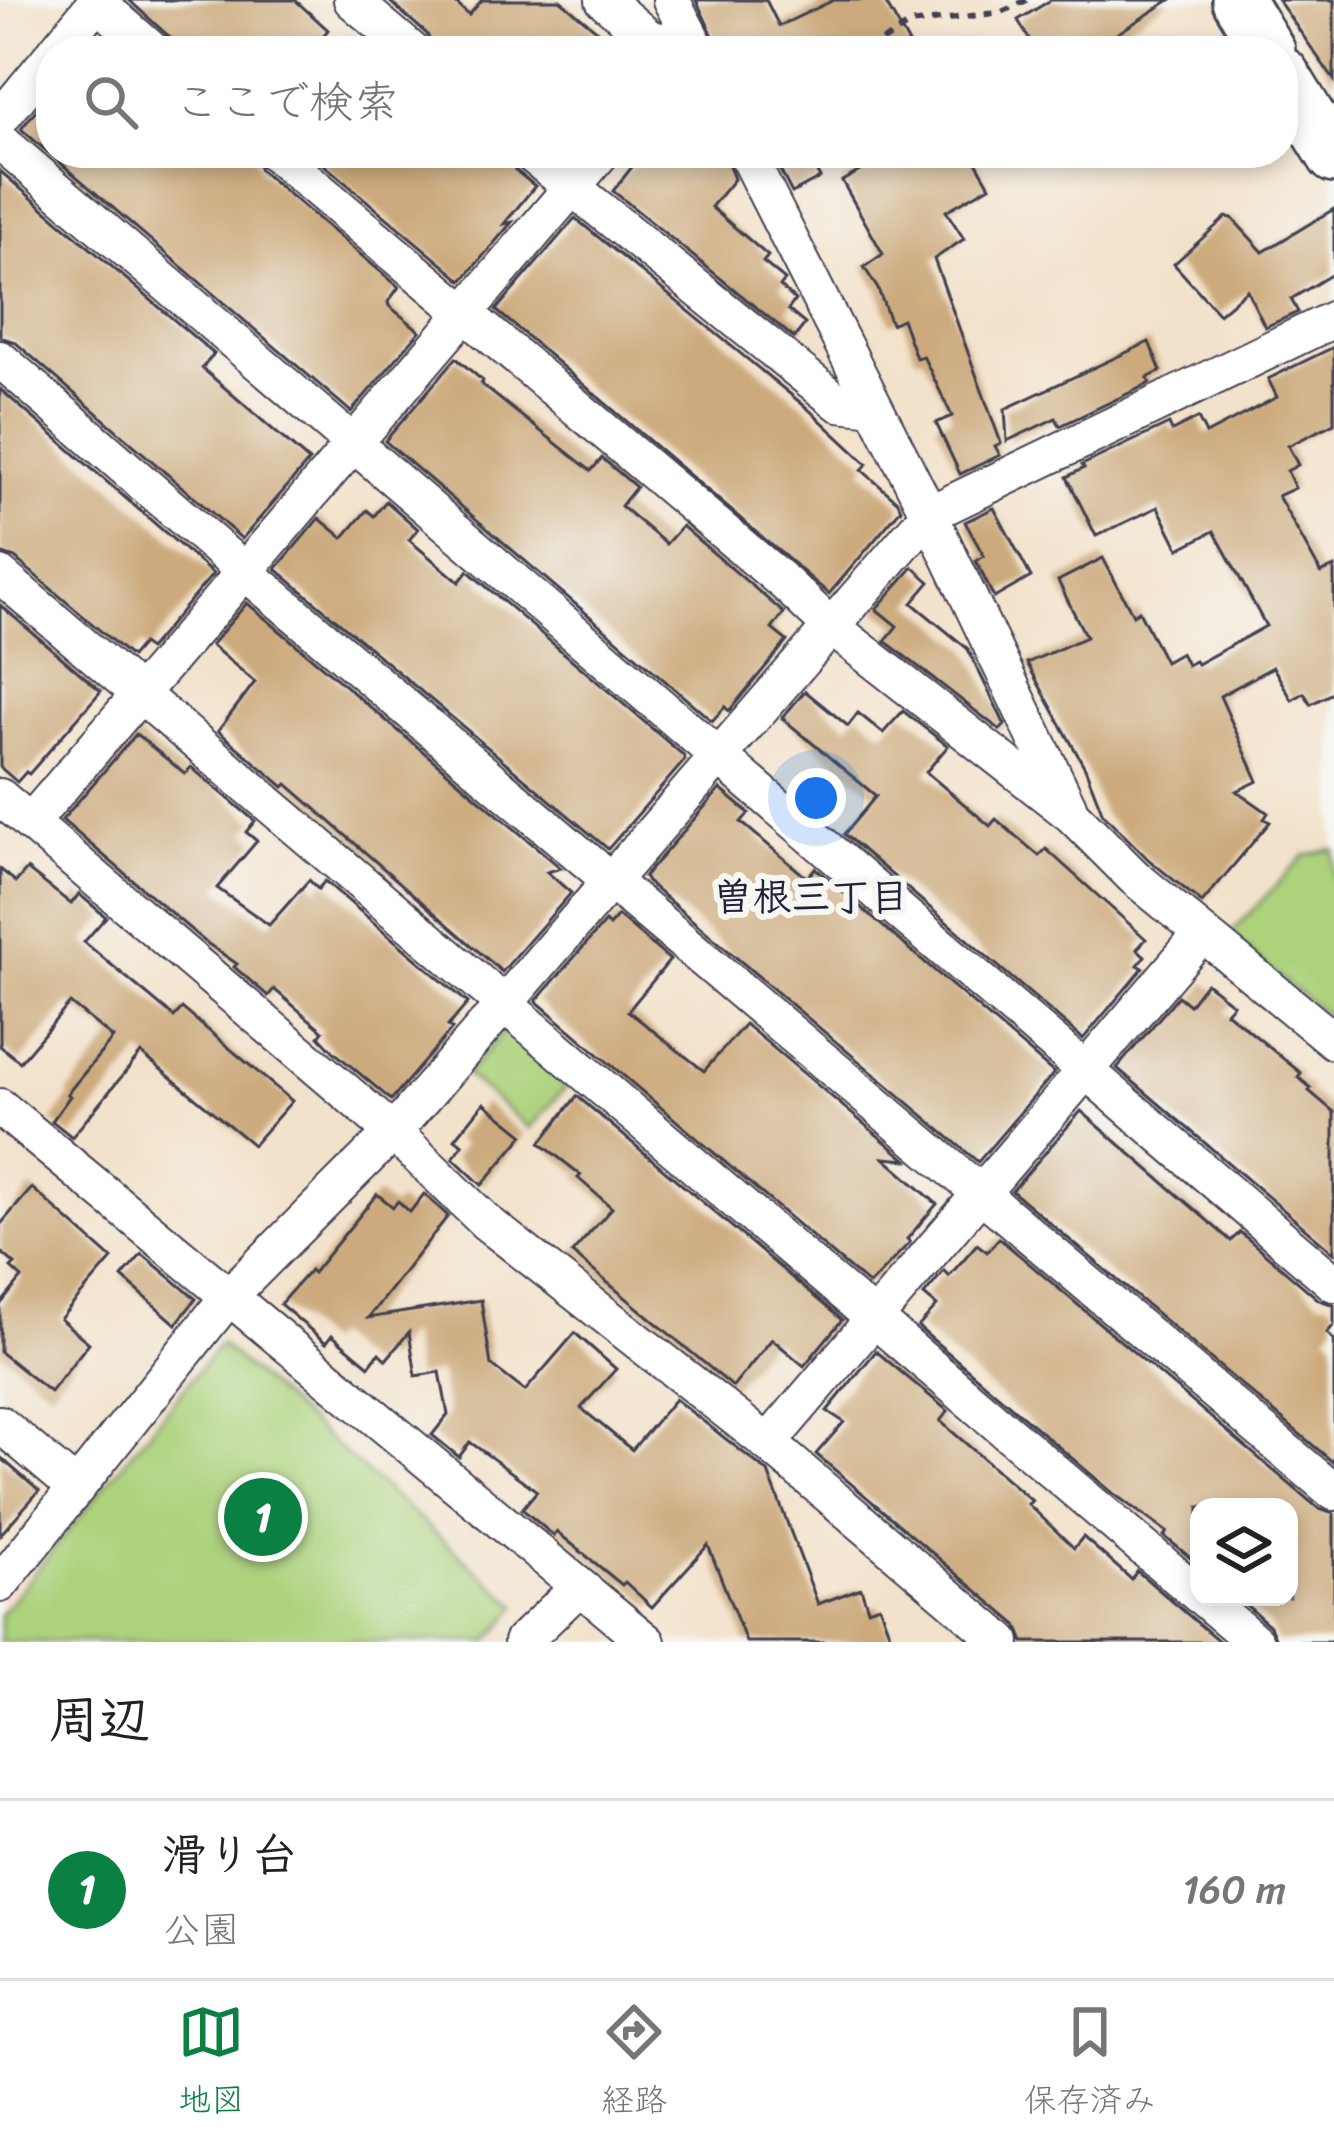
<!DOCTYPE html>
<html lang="ja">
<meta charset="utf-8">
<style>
:root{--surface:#fff;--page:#f6f6f6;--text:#222;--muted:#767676;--line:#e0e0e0;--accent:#0b8043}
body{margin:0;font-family:Sriracha,"Klee One",sans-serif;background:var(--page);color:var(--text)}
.controls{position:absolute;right:36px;bottom:36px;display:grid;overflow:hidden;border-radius:24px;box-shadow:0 6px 18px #0003}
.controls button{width:108px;height:108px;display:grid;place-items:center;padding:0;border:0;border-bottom:3px solid var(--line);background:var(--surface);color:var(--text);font:60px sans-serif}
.you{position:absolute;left:816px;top:798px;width:42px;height:42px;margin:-30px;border:9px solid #fff;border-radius:50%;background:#1a73e8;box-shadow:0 0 0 18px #1a73e833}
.badge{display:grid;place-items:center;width:78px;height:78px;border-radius:50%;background:var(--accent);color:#fff;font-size:39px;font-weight:700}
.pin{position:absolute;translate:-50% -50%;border:6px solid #fff;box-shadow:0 3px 12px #0006}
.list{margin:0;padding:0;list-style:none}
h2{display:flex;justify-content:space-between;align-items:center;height:156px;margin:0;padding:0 48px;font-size:51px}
h2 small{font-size:39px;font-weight:400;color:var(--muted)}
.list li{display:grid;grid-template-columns:78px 1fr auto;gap:36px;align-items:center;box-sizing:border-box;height:180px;padding:0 48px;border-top:3px solid var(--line)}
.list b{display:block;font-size:45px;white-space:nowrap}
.list p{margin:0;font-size:39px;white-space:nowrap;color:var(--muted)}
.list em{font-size:39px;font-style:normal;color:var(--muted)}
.icon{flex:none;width:66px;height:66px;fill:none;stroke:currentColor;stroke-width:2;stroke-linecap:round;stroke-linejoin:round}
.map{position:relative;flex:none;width:1334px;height:1642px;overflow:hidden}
.search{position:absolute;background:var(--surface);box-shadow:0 6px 18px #0003;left:36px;right:36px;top:36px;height:132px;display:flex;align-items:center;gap:30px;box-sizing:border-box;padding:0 42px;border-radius:48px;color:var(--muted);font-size:45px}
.sheet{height:336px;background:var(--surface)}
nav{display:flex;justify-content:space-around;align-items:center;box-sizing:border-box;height:168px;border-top:3px solid var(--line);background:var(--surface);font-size:33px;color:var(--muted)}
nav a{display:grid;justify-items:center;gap:6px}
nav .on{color:var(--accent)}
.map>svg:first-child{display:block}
.green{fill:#acd27c;stroke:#677a5c;stroke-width:3}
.building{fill:#ccaa7d}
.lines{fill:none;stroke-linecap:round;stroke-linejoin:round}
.minor-casing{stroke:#413f51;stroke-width:40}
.secondary-casing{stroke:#413f51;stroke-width:56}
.path{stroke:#413f51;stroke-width:6;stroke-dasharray:9 9;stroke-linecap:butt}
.minor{stroke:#fff;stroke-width:36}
.secondary{stroke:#fff;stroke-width:51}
.labels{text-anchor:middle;stroke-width:12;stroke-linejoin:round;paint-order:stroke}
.neighbourhood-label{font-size:39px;font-weight:bold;fill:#22223b;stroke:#f6f6f2}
</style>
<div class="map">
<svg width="1334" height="1642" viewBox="0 0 1334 1642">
<rect width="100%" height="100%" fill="#f6f6f2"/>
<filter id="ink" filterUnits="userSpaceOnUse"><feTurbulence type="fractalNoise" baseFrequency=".00833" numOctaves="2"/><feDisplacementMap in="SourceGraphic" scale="24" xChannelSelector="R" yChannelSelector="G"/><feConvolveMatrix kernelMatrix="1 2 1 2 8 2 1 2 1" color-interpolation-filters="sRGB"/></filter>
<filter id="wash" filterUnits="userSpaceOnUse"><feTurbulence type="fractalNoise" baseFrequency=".004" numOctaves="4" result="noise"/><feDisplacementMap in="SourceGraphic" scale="48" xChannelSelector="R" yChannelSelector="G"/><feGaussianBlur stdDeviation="2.7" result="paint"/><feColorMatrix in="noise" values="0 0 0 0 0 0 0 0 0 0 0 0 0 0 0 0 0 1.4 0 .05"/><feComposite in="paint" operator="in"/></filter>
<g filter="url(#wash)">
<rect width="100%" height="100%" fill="#f3e2cb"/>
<g class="green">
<path d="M1334,849V1022L1229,935L1305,855Z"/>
<path d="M511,1023L574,1077L530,1129L466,1075Z"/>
<path d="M220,1344L518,1606L488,1642H0V1615Z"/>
</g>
<g id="blocks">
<g class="building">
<path d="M129,0H295L328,30L310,51H185Z"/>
<path d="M388,0H452L469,15L482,0H560L622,51H434L427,34Z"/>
<path d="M696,0H766L779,26L834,0H884L913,51H720Z"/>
<path d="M1051,0H1170L1090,51H1036L1018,20Z"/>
<path d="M1278,0H1334V80Z"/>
<path d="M51,92V153H253L260,170L399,287L388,302L389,306L420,331L351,412L21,129Z"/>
<path d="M310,153H508L515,170L535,186L504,224L512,222L462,281Z"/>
<path d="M643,153H724L734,179L711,207L768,256L763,262L785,280L780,287L795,300L788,310L805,324L794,338L613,191Z"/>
<path d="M771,153H807L820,178L792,193Z"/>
<path d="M892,153H971L990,186L946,211L964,239L934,259L1001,443L995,446L1000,455L960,474L936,423L952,416L923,356L916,358L902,319L891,324L878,289L864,267L883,254L842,181Z"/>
<path d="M0,171L214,354L202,368L309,461L242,539L15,342L0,337Z"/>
<path d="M1334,209V273L1291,299L1298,312L1265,327L1247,290L1219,314L1174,264L1226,217L1232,218L1263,252Z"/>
<path d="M575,218L807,408L867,464L862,470L898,502L901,509L829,594L496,310Z"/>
<path d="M1149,342L1161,371L1147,378L1150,383L1060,426L1056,418L1007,441L1005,409Z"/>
<path d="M1334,347V423L1288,446L1298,465L1287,471L1295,488L1278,496L1321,573L1334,567V692L1311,704L1304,693L1292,700L1273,667L1220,696L1258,781L1237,791L1268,813L1264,819L1270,822L1202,903L1149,860L1103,814L1085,768L1027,663L1086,637L1058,581L1103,558L1133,615L1139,611L1165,662L1181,653L1187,665L1195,661L1197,664L1266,626L1214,531L1179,549L1158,507L1096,536L1067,477L1084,468L1082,465L1169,424L1172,431L1198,418L1206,434L1277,397L1268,379Z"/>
<path d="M456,358L483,381L481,384L591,471L602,458L636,487L621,506L666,544L682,526L784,613L772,629L787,641L729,711L725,707L712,721L385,441Z"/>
<path d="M0,389L213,574L149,649L142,644L131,657L15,558L0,553Z"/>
<path d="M386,501L418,529L409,540L459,582L468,571L683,755L685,760L608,849L276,569L319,518L343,538L367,510L374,516Z"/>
<path d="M994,508L1031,577L994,598L976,561L984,556L965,522Z"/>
<path d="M913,567L930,582L912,603L968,649L1005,725L1000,730L885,641L897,626L876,609Z"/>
<path d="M247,603L561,868L547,872L571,893L502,972L287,784L284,787L218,731L255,682L211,645Z"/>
<path d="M0,605L101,691L29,774L26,772L17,782L0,767Z"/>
<path d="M805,691L848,726L858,713L883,733L903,711L948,746L926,772L990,826L996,819L1039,856L1046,849L1146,939L1137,949L1145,956L1138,965L1143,968L1083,1039L844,834L876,796L782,718Z"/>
<path d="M136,734L185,774L191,767L255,821L246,832L257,841L217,888L269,925L309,880L318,889L325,881L468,1003L448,1026L452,1029L391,1100L334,1052L319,1036L323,1031L274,989L268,996L234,967L237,964L204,941L62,820Z"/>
<path d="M720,789L749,813L741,822L807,878L815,868L1054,1073L978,1162L647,882L644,877Z"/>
<path d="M0,869L16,882L27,869L71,904L79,894L106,917L84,942L174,1017L182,1008L292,1101L253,1145L141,1053L72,1137L52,1121L70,1096L67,1094L113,1038L70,1003L20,1062L0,1046Z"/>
<path d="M618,916L670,960L628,1011L704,1071L745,1024L907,1160L884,1158L937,1204L907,1239L910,1242L869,1285L536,1001L605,922L609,926Z"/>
<path d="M1206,983L1233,1004L1226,1012L1301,1073L1298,1077L1311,1088L1309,1091L1334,1112V1253L1117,1068L1178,996L1189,1005Z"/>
<path d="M577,1096L842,1320L804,1366L772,1339L733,1387L572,1253L612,1208L578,1178L581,1175L540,1143Z"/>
<path d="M484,1103L524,1135L482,1185L453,1158L463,1145L455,1139Z"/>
<path d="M1081,1111L1231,1241L1240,1232L1319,1300L1334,1305V1325L1327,1333L1334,1340V1463L1012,1191Z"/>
<path d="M32,1188L112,1259L60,1319L89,1343L50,1392L0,1352V1305L22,1278L11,1268L15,1264L0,1251V1225Z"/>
<path d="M377,1194L393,1207L398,1201L410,1212L424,1194L448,1216L368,1318L481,1300L491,1365L525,1391L575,1333L616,1369L581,1408L632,1450L675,1399L768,1472L818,1604L861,1588L868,1609L879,1605L893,1642H746L708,1545L652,1607L625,1582L622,1585L557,1532L554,1536L522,1509L537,1491L470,1442L459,1457L432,1435L448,1415L440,1372L416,1376L409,1332L386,1360L379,1353L369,1366L332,1335L326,1343L280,1304L310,1270L313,1273Z"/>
<path d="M999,1238L1319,1509L1334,1514V1642H1277L1270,1626L1237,1597H1289V1507H1199V1565L1164,1536L1167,1532L1114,1494L918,1327L937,1306L924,1295L944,1271L949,1276L977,1244L987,1252Z"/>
<path d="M142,1254L196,1299L176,1324L122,1277Z"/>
<path d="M876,1351L948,1411L940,1421L1032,1501L1028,1504L1074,1548L1083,1537L1131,1579L1137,1571L1220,1642H1024L1017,1625L816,1454L844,1422L827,1411Z"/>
<path d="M0,1457L39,1491L0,1535Z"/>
</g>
</g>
</g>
<g filter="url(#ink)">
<use href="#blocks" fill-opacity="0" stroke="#413f51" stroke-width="3"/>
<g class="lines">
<defs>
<g id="minor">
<path d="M352,0L412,51"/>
<path d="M604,0L650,39L696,48"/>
<path d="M671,0L698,51"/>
<path d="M97,2L153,51"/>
<path d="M56,51L98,0"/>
<path d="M0,119L51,57"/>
<path d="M0,141L1334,1283"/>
<path d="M275,153L787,585L829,625L1072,815L1134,877L1334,1041"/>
<path d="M530,153L839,403L874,407"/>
<path d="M746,153L929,514L1068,806"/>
<path d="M0,359L243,570L1334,1492"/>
<path d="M0,575L1199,1595"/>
<path d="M0,797L393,1132L486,1222L768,1443L1002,1642"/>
<path d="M30,823L601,153"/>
<path d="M0,1107L647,1642"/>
<path d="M0,1424L76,1488"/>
<path d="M768,1443L1201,935"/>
<path d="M0,1584L230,1295L393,1132L929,514L1334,319"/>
<path d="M1202,1597L1255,1642"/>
<path d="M522,1642L579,1587"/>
</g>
<g id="secondary">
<path d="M1238,0L1269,51"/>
<path d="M1283,74L1334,157"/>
</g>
</defs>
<use href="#minor" class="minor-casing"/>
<use href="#secondary" class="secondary-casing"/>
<path class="path" d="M867,51L910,24L1002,12L1027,0"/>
<use href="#minor" class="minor"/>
<use href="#secondary" class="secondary"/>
</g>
</g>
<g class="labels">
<g class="neighbourhood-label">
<text x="811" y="910">曽根三丁目</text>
</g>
</g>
</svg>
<div class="controls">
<button><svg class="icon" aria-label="layers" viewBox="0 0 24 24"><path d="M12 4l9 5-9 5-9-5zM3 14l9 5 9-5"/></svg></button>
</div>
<div class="you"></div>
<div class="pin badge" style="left:263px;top:1517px">1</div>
<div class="search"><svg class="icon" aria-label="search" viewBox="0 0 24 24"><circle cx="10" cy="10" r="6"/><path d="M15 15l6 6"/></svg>ここで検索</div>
</div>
<section class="sheet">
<h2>周辺<small></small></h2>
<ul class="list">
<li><span class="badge">1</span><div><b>滑り台</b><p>公園</p></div><em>160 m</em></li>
</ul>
</section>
<nav>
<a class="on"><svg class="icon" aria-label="map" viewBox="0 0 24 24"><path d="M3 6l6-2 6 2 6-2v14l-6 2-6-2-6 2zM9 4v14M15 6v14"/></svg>地図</a>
<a><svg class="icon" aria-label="directions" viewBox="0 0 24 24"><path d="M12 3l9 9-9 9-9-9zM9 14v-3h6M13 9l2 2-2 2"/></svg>経路</a>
<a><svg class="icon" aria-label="saved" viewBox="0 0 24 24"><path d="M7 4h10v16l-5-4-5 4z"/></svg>保存済み</a>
</nav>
